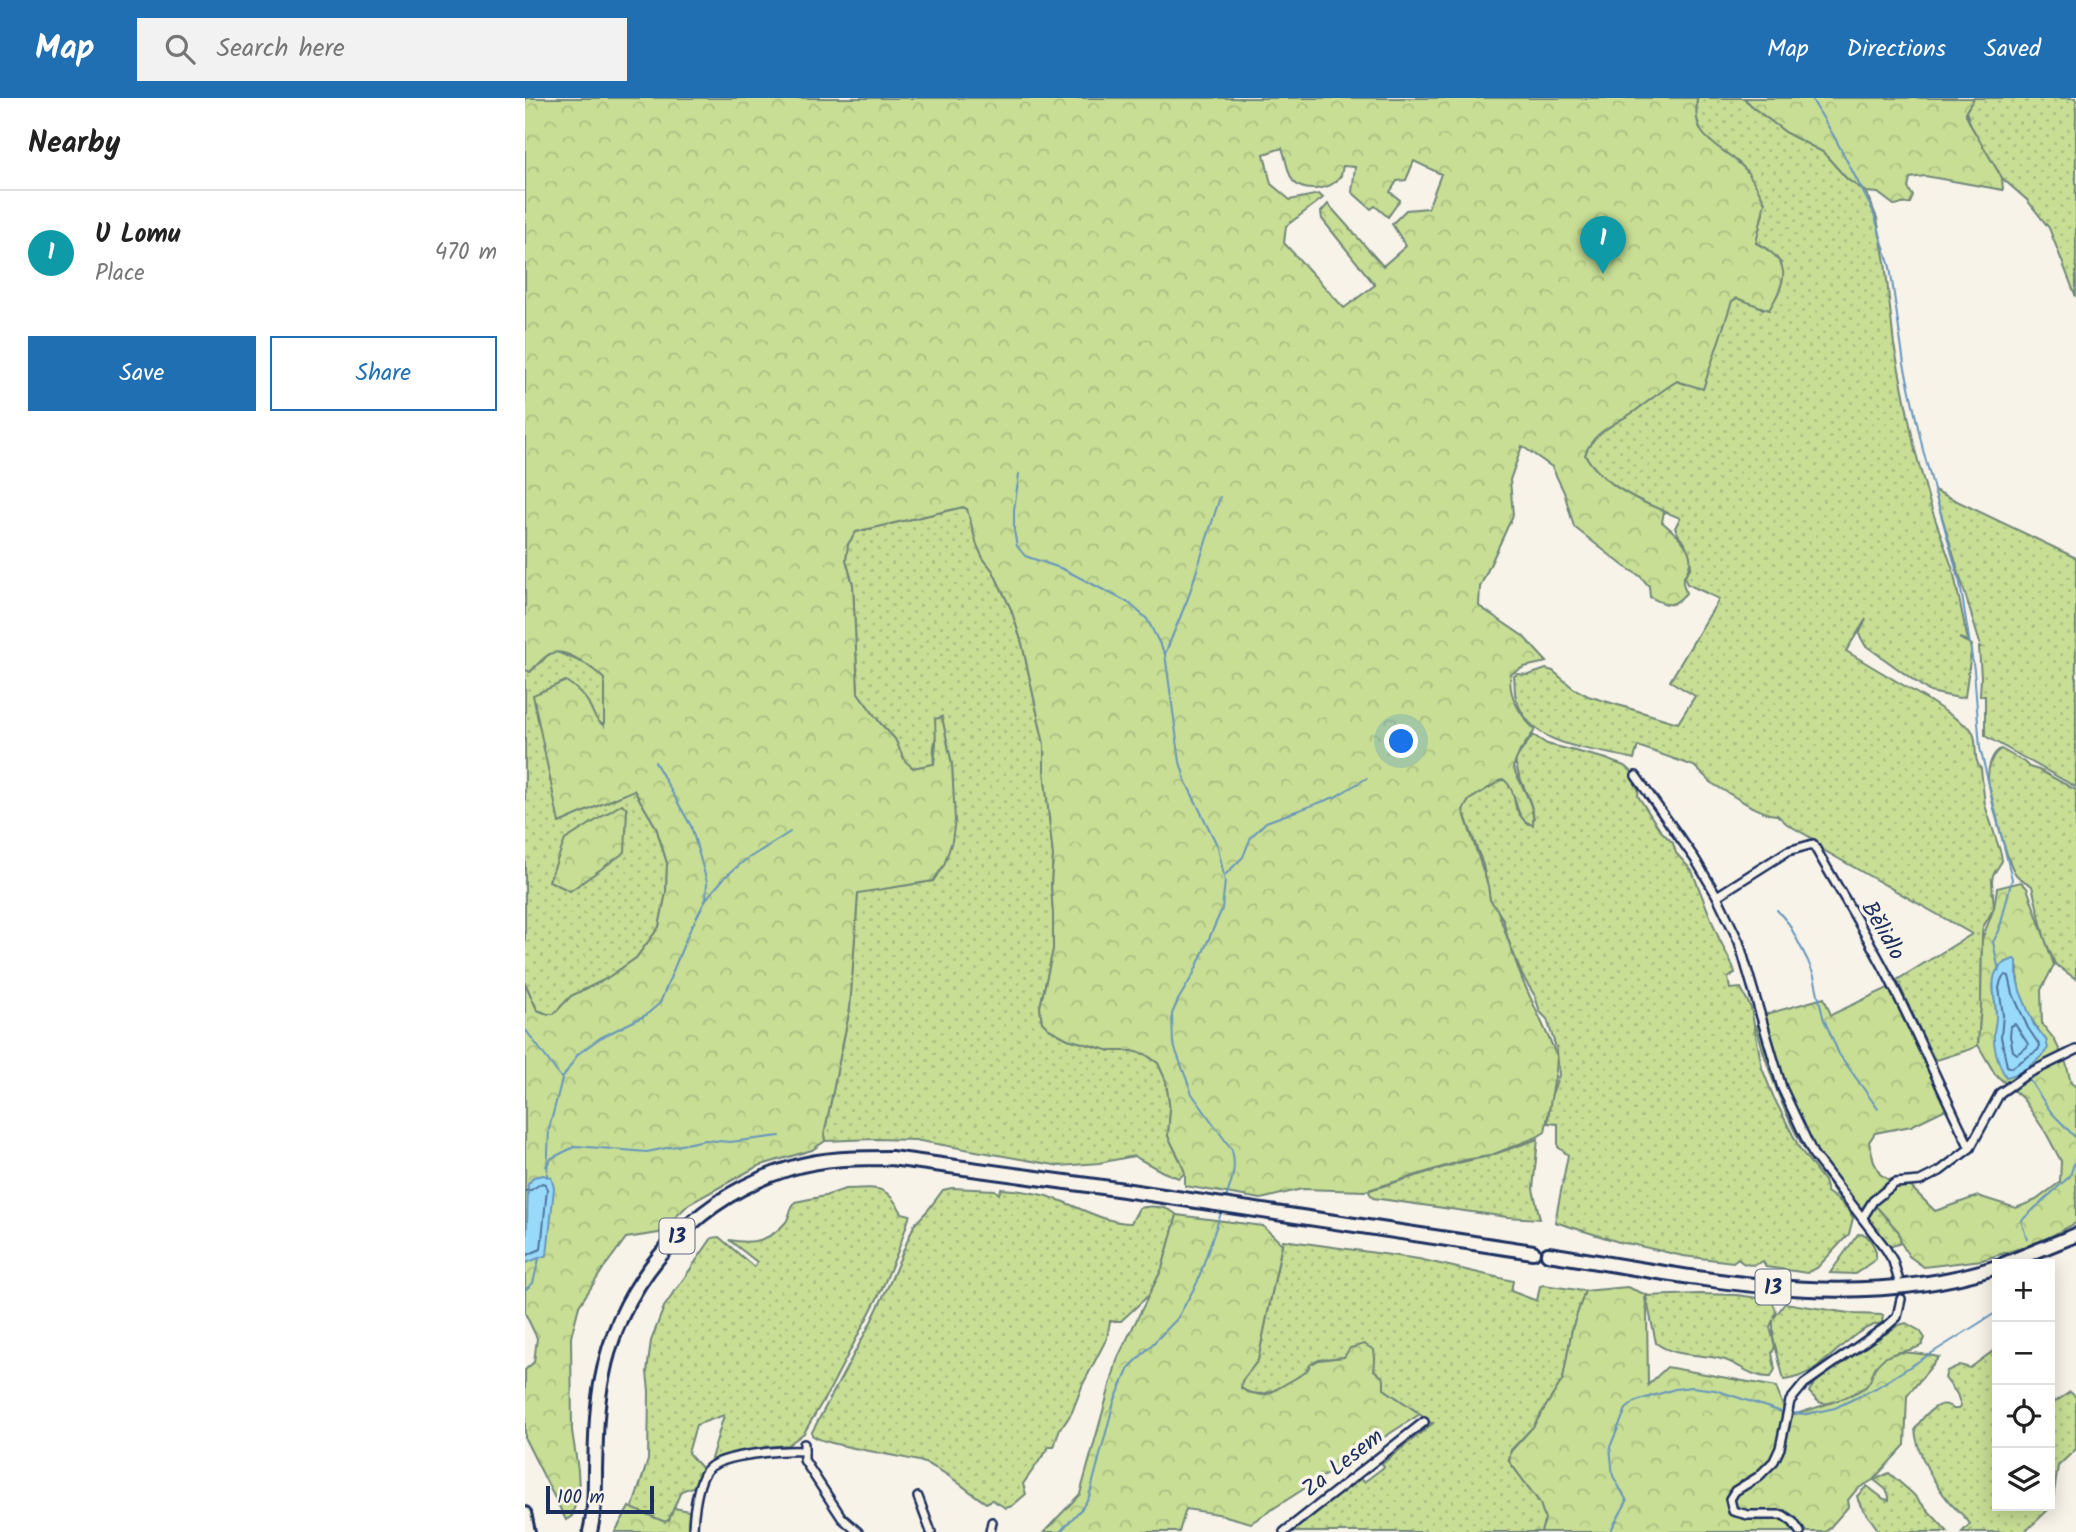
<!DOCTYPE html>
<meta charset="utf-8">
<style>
:root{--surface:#fff;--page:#f2f2f2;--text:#222;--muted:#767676;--line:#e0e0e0;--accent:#1f6fb2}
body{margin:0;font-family:Kalam,sans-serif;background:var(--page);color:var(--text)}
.controls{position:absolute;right:21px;bottom:21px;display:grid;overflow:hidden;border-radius:0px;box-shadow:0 4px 18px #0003}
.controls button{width:63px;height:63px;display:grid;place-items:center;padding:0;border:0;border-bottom:2px solid var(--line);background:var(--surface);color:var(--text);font:35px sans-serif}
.scale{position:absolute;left:21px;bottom:18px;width:108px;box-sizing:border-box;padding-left:7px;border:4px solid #1b2f5e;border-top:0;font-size:19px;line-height:24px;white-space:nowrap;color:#1b2f5e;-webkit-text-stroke:5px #f7f3e8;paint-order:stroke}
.you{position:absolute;left:877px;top:644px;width:24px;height:24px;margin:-18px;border:5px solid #fff;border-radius:50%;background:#1a73e8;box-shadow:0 0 0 10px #1a73e833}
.badge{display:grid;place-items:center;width:46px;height:46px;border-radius:50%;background:var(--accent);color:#fff;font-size:23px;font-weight:700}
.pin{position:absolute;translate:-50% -58px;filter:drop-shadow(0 2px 4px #0008)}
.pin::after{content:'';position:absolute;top:37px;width:24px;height:21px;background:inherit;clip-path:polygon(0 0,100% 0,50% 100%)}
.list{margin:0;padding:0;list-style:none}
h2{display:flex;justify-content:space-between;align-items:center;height:91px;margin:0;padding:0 28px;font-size:30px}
h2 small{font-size:23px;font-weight:400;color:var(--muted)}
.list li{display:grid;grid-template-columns:46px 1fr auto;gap:21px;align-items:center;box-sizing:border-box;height:126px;padding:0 28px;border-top:2px solid var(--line)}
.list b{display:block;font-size:26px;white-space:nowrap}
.list p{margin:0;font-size:23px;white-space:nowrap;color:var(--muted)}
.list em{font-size:23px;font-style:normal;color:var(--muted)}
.actions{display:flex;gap:14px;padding:21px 28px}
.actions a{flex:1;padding:16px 0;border:2px solid var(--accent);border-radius:0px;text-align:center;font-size:24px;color:var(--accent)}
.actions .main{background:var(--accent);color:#fff}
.icon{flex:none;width:38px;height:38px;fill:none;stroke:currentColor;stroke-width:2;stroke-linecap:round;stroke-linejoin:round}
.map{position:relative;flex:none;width:1551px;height:1434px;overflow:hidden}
header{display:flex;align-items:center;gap:42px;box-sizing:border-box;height:98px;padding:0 35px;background:var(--accent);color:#fff}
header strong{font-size:33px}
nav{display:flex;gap:38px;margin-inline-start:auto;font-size:24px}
.search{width:490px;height:63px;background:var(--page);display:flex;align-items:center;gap:18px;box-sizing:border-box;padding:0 24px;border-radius:0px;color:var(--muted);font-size:26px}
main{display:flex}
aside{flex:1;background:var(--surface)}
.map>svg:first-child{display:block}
.grass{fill:url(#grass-dots);stroke:#718679;stroke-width:2}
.forest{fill:url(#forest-crowns);stroke:#718679;stroke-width:2;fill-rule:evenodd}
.water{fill:#99dafa;stroke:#6796bc;stroke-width:2}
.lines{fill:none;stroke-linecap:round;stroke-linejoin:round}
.shore{stroke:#4d739c;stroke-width:2}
.stream{stroke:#6796bc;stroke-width:2}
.street-casing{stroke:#1b2f5e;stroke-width:12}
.secondary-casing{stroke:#1b2f5e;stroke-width:16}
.primary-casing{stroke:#1b2f5e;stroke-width:18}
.street{stroke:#f7f3e8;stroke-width:7}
.secondary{stroke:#f7f3e8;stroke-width:10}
.primary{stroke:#f7f3e8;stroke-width:12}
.labels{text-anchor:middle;stroke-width:7;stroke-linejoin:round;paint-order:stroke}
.shield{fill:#f7f3e8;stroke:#5d6a87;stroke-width:2}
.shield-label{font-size:21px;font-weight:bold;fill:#1b2f5e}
.street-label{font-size:23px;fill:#1b2f5e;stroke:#f7f3e8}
</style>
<header>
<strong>Map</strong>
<div class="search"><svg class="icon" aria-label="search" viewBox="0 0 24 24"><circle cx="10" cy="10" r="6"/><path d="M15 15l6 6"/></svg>Search here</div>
<nav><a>Map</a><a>Directions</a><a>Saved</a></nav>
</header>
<main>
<aside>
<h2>Nearby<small></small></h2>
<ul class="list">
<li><span class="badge" style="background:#0f9aa8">1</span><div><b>U Lomu</b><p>Place</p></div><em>470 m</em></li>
</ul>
<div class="actions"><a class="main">Save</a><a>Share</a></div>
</aside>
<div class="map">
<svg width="1551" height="1434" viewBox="0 0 1551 1434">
<defs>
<pattern id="grass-dots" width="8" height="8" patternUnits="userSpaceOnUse" patternTransform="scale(1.75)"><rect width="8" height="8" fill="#c7de94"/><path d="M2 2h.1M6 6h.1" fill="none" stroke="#aabf82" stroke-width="1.8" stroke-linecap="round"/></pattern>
<pattern id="forest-crowns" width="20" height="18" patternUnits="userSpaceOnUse" patternTransform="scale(1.75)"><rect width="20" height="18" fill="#c7de94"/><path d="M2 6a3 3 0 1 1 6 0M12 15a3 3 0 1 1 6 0" fill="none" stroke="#aabf82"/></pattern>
</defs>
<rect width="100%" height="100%" fill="#f7f3e8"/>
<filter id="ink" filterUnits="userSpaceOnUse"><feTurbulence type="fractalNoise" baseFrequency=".0143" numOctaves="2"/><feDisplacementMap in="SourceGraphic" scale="14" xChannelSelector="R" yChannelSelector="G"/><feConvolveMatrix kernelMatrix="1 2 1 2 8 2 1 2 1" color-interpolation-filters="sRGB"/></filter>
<g filter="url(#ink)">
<g class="grass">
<path d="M1172,0H1219L1230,11L1263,36L1298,54L1322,81L1341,94L1352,120L1360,164L1369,247L1390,352L1405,406L1428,472L1443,543L1434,540L1447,547L1440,599L1434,600L1405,594L1340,547L1334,536L1341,521L1321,553L1403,602L1445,630C1455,642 1446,659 1456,671L1460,707L1476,756L1477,763L1468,777L1467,783L1469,810L1458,829L1457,835L1456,908L1453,947L1446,951L1412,962L1409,960L1403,949L1372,882L1447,836L1293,749L1288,741L1262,726L1252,717L1244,716L1227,709L1188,686L1169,668L1113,648L1109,661C1067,649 1006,652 991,600C989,593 990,585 989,578L992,576L1004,577L1021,571L1028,573L1048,590L1063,598L1153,625L1170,598L1145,583L1194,501L1162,486C1157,478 1163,475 1166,468L1160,445L1155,440L1150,430L1155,420C1121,406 1080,390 1060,357C1067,334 1092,325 1110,313C1124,303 1137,291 1152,283L1160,286L1207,203L1212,200L1224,203L1238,211L1240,149L1231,145V141L1238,115L1195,52L1178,38L1171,19Z"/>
<path d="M1449,0H1551V199L1524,130L1502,102L1477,80L1446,28L1441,13Z"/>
<path d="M1409,392L1551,460V689L1460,638V598H1455L1456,579L1454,549H1456Z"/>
<path d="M438,409L442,410L452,447L458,460L468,473L486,511L497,545L519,646V671L528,758L526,787L528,815V852L515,909L517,924L524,931L543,941L586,953H607L620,956L633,965L641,982L645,1012L643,1038L656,1064L660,1075L654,1080L638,1074L609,1058L574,1065L535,1068L390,1042L349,1041L300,1043L299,1037L325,910L333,794L408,783L428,690L427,667L417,620C411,633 407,651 409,666L388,670L379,663L370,641L356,626L333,595L328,487L321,462L323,446L331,434Z"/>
<path d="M32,554L66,568L79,580L80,628L72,623L69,618L35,724L109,692L131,729L142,765L141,795L134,829L111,860L81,881L46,898L29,916H22L12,912L0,885V571L5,574L25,555Z"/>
<path d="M1008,637L1022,646L1082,661C1088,665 1093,665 1099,668C1110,673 1115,686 1113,698L1135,732L1148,745L1151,755L1167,773L1193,838L1209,871L1210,875L1203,880L1205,891L1216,890L1226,910L1237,970L1249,1000L1275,1051L1299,1083L1302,1094L1316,1104L1324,1112L1328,1120L1324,1136L1292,1170L1282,1175L1241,1169L1238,1163C1231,1168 1218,1169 1213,1160L1208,1164L1158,1158L1106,1146L1097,1145L1030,1124L1043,1057L1033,1049V1026L1023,1025L1025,1001L1034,977L1032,953L1022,921L1015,914L1010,898L997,877L983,841L978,821L965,802L958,767L938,712L944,702L978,681C991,690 987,700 992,712C994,717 999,722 1003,726L1009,721C1007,698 993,684 990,662Z"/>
<path d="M1476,651L1499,664L1504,669L1514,672L1551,692V881L1530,866L1520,842L1507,788C1501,783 1494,782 1490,775C1481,761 1464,695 1463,679C1463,669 1467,655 1476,651Z"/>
<path d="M1013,1041L1008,1091L1015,1121L982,1119L848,1100L844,1094L845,1092L933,1065L964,1058Z"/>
<path d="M427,1090L470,1092L474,1096L476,1091C494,1092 514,1095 531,1101C556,1110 580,1125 606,1125L614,1110C626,1107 642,1108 652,1117L637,1171L624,1197L596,1223H585L582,1240L558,1286L547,1314L540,1325L535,1330L529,1349H524L498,1386L501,1396L487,1408L481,1410L467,1402L461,1405C440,1391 420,1372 397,1364C375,1357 300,1348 287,1337V1334L345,1226L366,1182L389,1127L403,1112L418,1092Z"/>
<path d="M320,1091C352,1091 360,1084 377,1115L385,1117L373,1153L356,1193L305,1291L279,1335L263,1347L240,1349L185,1364L199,1317L171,1327L163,1355L177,1371L170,1388L156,1393L144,1422L140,1424L107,1411L123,1362L124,1293L122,1274L126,1243L139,1209L187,1140L194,1139L229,1169L232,1164L204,1142C227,1146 244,1144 261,1124C265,1118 265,1110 270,1104L300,1098Z"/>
<path d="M1350,1107L1374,1134L1376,1145L1364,1149L1343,1119Z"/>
<path d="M1333,1136L1341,1137C1348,1145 1352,1151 1351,1161L1330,1176L1305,1175Z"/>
<path d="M758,1142L894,1161L988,1183L986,1193L1012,1203L1015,1188L1019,1187L1060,1193L1047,1231L1038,1281L1008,1329L986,1352L984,1363L1015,1405L1020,1421L1016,1434H767L835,1380L839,1384L859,1369L857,1366L908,1325L902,1324L895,1316L859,1291L854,1276L849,1272L850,1260C832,1260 814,1258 796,1262C786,1264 786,1269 780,1275C776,1279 770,1281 766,1284C749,1293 734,1302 716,1290L717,1283L733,1262Z"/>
<path d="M1175,1196L1212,1197L1247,1202L1251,1213L1249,1220L1260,1205L1330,1216L1358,1217L1357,1225C1320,1231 1301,1278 1259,1282L1248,1239V1222L1245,1229L1250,1249L1247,1255L1250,1271L1246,1279C1228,1280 1217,1268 1200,1262C1178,1255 1150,1260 1131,1245L1121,1198Z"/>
<path d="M1381,1225L1395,1233L1400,1240L1397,1247C1390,1252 1384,1252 1375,1254C1358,1257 1349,1270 1345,1286C1336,1292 1307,1308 1297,1305C1292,1304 1288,1298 1284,1294C1289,1278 1356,1239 1374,1227Z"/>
<path d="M1472,1250V1408H1525V1298L1530,1304L1545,1294L1551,1299V1351L1533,1368L1527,1408L1500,1434H1437L1445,1426C1440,1418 1433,1413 1426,1406C1410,1387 1392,1357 1390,1331C1397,1320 1415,1297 1428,1311H1433L1436,1308L1432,1296L1420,1280L1422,1273L1435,1267L1445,1270Z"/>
<path d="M1364,1375L1387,1395L1423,1434H1354C1347,1420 1334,1411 1332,1398L1342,1388L1359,1401L1364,1402C1365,1392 1356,1388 1349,1382Z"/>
</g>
<g class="forest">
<path d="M0,0H1172C1166,46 1195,44 1220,71C1228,81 1234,93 1240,104L1231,145C1268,163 1262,182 1244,212L1212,200L1207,203L1178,291L1152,283C1137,292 1124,303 1110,313C1092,325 1067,334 1060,357C1076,384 1110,402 1139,413L1137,424C1149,434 1171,451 1164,469C1158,484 1155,477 1161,495C1147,511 1143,508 1125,499L1124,488L1115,478L1100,469L1049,429L1039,394L1027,369L997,348L985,382L988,417L955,489L954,508L998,538L1022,564L999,569L986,576C982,597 996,618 1010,632L995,653L988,669C996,688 1010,706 1008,727C986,721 995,693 978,681L944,702L938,712L963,788L965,802L972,811L997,881L1032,958L1031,973L1020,1034L1012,1039L964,1058L940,1062L840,1093L777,1091L736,1101L660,1088V1075L656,1064L643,1038L645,1012L641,983L633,965L620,956L607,953H586L543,941L524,931L517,924L515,909L528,852V815L526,787L528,758L519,671V646L497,545L486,511L468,473L458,460L452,447L442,411L438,409L331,434L323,446L321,462L328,487L333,595L356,626L370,641L380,663L388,670L409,666L411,645L410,621L417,619L427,667L430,722L427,743L419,767L408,783L333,795L325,910L299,1037L300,1043L287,1052L233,1068L164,1106L134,1135L101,1140L78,1171L54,1208L46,1239L47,1333L53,1372L54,1393L47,1418L41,1422L0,1341V1272L9,1264L12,1240L0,1215V885L12,912L22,916H29L46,898L81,881L111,860L134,829L141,795L142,765L131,729L109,692L34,725L8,597L41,583C50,589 57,595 63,604C68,614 69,621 79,628V581C69,571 42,550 27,555C20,557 11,568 5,574L0,571ZM757,50C761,60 762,74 768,83C779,96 806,92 815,79C817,77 817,71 818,68L830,69L827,94L846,111L850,108L863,119L875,102L865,94L872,83L881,82L889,63L916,76L903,110L881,112L867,126L881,148L858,168L803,106L796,114L797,121L850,187L819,210L759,145L761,128L798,100L794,96L765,102L746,86L739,56Z"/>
<path d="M1219,0H1449L1441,13V17L1446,28L1477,80L1478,92L1400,78L1385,80L1383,90L1388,98L1385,105L1369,107L1353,95L1341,94L1322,81L1298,54L1263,36L1230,11Z"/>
<path d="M97,706L102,711L100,754L45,793L24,783L40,742Z"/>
<path d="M1496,784L1502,790L1529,867L1516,892L1517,926L1529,941L1541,965L1546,985L1551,989V1125L1515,1144L1457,1162L1399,1169L1384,1158L1376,1145L1374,1134L1350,1107L1343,1119L1324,1112L1316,1104C1304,1084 1288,1065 1276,1045C1255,1007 1242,969 1231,928L1238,917L1299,900L1306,917L1365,889L1421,1011L1386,1028L1350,1035L1344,1044L1349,1064L1355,1076L1364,1082L1385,1088L1410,1113L1453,1098L1491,1110L1511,1102L1535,1084L1536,1063L1521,1035L1498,1001L1470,976L1453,947L1456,908L1457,841L1469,810L1472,790ZM1480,864L1493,870C1490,896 1506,923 1521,942L1469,939C1470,932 1472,924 1471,916C1470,891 1462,887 1480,864Z"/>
<path d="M652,1117L738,1128L757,1146L733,1262L717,1283L716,1290L722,1294L737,1297L745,1295L781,1274L785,1267L794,1262L819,1259L825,1250L839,1246L849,1252L850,1260L849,1272L859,1281V1291L895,1316L726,1425L693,1416L661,1411L654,1434H519L555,1396L593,1259L637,1171Z"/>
<path d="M1102,1189L1122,1197L1120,1200L1122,1213L1123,1287L1142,1269L1251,1289L1262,1319C1287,1310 1316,1304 1339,1290C1348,1284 1346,1274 1352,1267C1368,1247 1393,1256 1414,1259L1382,1298L1380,1347L1348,1382L1332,1391L1323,1402L1324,1408L1301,1434H1016L1020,1421L1015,1405L984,1363L986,1353L1008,1329L1038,1281L1047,1231L1060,1193Z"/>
<path d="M104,1409L140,1424L144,1422L149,1410L164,1413L163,1434H90Z"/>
</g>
<g class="water">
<path d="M1489,861L1492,863V880L1495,893L1509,927L1521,942L1523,950C1515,962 1495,977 1481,979C1474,968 1468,949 1469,936C1469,930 1471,925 1471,919C1472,897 1457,871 1489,861Z"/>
<path d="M18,1077L26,1079L29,1090L22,1157L1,1165L3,1086L9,1079Z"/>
</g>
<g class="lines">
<g class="shore">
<path d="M1480,877L1484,878L1488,896L1503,930L1515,948L1513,952L1486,970L1482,968L1476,939L1478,917L1474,890L1476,882Z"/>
<path d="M1490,926L1503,946L1502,949L1492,956L1488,953L1485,938L1486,928Z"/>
<path d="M0,1093L6,1092L17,1085L20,1086L22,1091L16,1151L0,1158"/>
</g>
<g class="stream">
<path d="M1286,0L1310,40L1348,113L1365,169L1379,266L1398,352L1435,485L1449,572L1455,650L1487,781L1474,833L1468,844L1474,873"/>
<path d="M494,376L489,412V433L492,448L500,458L538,471L604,505L622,521L640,556L655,664L661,684L693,749L700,783L697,811L668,877L653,902L647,916L648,945L667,996L707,1052C712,1071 706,1085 700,1103"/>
<path d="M640,556L663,500L695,399"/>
<path d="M701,776L718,759L726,739L741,724L810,699L842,680"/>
<path d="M182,800L200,779L219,763L265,734"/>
<path d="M1252,812L1264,826L1283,863L1289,878L1298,919L1314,956L1353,1011"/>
<path d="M0,931L37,981"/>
<path d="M1503,980L1526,1014L1551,1040"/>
<path d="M21,1068L27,1060L51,1048L122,1054L180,1042L205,1044L255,1038"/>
<path d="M22,1079L24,1031L37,981L53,956L75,940L121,917L135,905L163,836L181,801L182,784L166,728L130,664"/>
<path d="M1502,1141L1496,1123L1545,1078L1551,1059"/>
<path d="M0,1192L8,1185L14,1161"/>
<path d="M1266,1315L1282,1316L1310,1310L1351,1290L1472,1214"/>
<path d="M535,1434L557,1410L564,1399L589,1304L604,1270L652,1221L672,1185L697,1112"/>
<path d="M1085,1434L1102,1403L1088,1378L1085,1349L1101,1311L1111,1303L1150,1291L1167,1289L1190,1292L1260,1315"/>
</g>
<defs>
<g id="street">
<path d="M1111,678L1170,761L1192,798L1214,844L1257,990L1288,1056L1361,1151L1368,1163L1373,1180"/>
<path d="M1192,798L1263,753L1288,746C1314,792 1343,838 1367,886C1394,940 1418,995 1445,1050"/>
<path d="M1338,1119L1348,1103L1370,1085L1395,1083L1415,1073L1445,1050L1475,995L1502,976L1551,952"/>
<path d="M279,1346V1362L317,1420L333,1434"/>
<path d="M393,1399L406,1434"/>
<path d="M168,1434C168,1419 172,1382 183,1371C197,1356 259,1352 279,1353"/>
<path d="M465,1434L467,1424"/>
<path d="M759,1434L899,1324"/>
<path d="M1275,1434L1268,1424L1258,1417H1223L1208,1413L1205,1401L1210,1393L1233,1379L1249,1363L1255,1350L1265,1303L1279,1286L1362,1228L1372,1219L1376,1201"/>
</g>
<path id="secondary" d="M0,1415L4,1434"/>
<g id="primary">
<path d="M1023,1156C1171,1179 1325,1216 1472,1169"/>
<path d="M1479,1166L1551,1137"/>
<path d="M65,1434C70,1413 70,1392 70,1371C71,1340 71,1311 77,1281C95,1182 170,1099 266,1070C299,1060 332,1060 366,1060L592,1091L1008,1154"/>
</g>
</defs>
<use href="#street" class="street-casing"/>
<use href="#secondary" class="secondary-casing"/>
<use href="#primary" class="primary-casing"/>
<use href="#street" class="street"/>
<use href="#secondary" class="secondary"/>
<use href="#primary" class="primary"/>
</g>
</g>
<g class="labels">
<g class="shield">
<rect x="134.5" y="1120.5" width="35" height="35" rx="5"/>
<rect x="1230.5" y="1171.5" width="35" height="35" rx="5"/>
</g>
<g class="shield-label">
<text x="152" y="1145">13</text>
<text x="1248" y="1196">13</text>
</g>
<g class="street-label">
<text transform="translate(1359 832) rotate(60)" y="8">Bělidlo</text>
<text transform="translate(817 1364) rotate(-38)" y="8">Za Lesem</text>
</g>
</g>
</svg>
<div class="controls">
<button>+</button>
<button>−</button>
<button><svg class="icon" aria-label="locate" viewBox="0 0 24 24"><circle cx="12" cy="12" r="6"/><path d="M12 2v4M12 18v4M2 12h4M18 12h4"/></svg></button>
<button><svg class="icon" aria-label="layers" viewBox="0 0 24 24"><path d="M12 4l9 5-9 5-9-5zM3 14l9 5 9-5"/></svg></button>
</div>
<div class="scale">100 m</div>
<div class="you"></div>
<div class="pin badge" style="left:1078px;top:176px;background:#0f9aa8">1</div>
</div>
</main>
